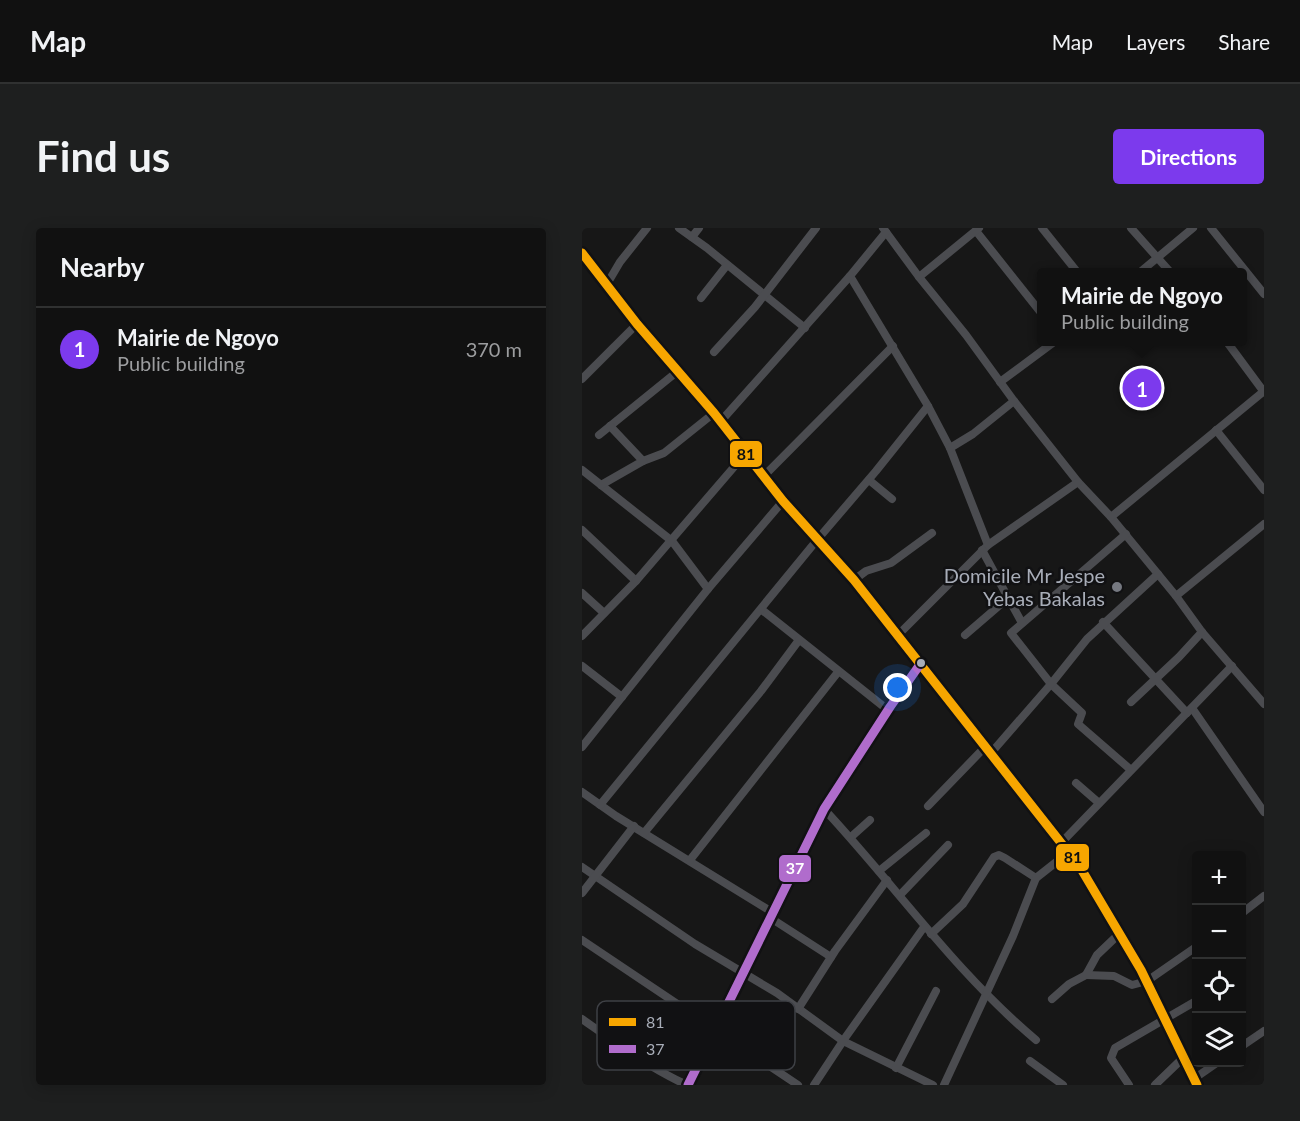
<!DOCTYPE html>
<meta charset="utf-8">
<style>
:root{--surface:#111;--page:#1e1f1f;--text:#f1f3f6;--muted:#9c9d9f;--line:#303131;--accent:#7c3aed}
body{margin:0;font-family:Lato,sans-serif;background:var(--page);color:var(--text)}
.controls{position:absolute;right:18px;bottom:18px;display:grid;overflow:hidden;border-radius:6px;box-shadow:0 3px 15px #0003}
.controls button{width:54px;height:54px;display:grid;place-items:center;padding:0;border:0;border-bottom:2px solid var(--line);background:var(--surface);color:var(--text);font:30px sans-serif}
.you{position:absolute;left:316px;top:460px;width:21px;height:21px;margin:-15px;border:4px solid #fff;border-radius:50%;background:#1a73e8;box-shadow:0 0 0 9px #1a73e833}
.badge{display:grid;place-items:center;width:39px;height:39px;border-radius:50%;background:var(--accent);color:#fff;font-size:20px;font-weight:700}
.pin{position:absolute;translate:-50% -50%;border:3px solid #fff;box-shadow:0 2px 6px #0006}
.popup{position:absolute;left:455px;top:40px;width:210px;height:78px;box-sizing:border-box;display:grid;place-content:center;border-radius:6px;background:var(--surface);filter:drop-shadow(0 2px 4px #0005);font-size:20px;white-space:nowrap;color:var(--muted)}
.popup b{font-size:22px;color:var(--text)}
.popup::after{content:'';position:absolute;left:50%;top:100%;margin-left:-12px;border:12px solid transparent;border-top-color:var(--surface)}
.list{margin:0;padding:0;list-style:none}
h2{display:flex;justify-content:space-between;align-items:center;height:78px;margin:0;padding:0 24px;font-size:26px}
h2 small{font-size:20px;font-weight:400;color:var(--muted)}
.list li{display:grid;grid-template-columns:39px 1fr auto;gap:18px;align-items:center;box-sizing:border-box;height:84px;padding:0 24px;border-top:2px solid var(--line)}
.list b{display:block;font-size:22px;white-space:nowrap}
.list p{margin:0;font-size:20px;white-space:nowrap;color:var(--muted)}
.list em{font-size:20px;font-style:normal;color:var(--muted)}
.icon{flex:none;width:33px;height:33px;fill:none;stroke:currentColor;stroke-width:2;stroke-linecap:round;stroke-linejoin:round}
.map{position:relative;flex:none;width:682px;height:857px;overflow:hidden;border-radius:6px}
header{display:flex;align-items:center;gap:36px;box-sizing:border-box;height:84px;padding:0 30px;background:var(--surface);border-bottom:2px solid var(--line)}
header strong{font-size:28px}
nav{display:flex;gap:33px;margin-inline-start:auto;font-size:21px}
.intro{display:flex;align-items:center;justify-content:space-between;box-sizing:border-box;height:144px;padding:0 36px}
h1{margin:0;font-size:42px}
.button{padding:15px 27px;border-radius:6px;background:var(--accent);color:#fff;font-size:21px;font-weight:700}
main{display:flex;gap:36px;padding:0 36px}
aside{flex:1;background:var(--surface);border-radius:6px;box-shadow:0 3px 15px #0003}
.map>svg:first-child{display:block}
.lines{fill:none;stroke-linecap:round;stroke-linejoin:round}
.street{stroke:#4b4c50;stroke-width:8}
.secondary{stroke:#4a4a4e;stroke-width:12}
.bus-1-casing{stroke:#111113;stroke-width:14}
.bus-2-casing{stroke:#111113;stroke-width:14}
.bus-1{stroke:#f7a600;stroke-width:9}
.bus-2{stroke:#b06ccc;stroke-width:9}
.poi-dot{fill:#757880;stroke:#111113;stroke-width:2}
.bus-dot{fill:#a8adb8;stroke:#111113;stroke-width:2}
.labels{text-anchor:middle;stroke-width:5;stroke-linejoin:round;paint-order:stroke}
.poi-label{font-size:20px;fill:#a8adb8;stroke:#111113;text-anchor:end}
.key{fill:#111113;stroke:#3e4045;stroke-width:1.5}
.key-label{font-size:16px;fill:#a8adb8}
.line-badge{stroke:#111113;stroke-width:2}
.badge-label{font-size:16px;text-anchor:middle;font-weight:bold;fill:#fff}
.pale-badge-label{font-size:16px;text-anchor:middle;font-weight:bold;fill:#111}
</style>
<header>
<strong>Map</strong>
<nav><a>Map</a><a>Layers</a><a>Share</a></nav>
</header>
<div class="intro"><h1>Find us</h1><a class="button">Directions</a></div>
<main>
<aside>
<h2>Nearby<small></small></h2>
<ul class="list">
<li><span class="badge">1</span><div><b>Mairie de Ngoyo</b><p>Public building</p></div><em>370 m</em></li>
</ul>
</aside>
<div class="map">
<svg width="682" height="857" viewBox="0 0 682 857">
<rect width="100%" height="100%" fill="#171717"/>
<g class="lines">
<g class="street">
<path d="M97,0L125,20L223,100"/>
<path d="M301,0L337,49L384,107L432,173L496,254L529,289L594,368L620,404L682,476"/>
<path d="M460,0L496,45"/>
<path d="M549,0L589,45"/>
<path d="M629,0L682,66"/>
<path d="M394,3L460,86"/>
<path d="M304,4L268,48L346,178L368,220L406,317L316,407"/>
<path d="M110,9L117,0"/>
<path d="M557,45L611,0"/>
<path d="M337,49L397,0"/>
<path d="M25,56L38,34L65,0"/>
<path d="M119,70L145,37"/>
<path d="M645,114L682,164"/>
<path d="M132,124L173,79L234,0"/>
<path d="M0,151L55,96"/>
<path d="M418,154L472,114"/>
<path d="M139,193L268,48"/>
<path d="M634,202L682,262"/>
<path d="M17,207L96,143"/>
<path d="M368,220L391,206L432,173"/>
<path d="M61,233L82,225L132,185"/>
<path d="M0,242L90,313L126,361"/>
<path d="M182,248L311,118"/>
<path d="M287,252L310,271"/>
<path d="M19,257L61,233L28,198"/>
<path d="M529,289L682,163"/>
<path d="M0,302L54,353"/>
<path d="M544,306L429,405L469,456L500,485L496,496L549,542"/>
<path d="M406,317L496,254"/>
<path d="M400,322L440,395"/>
<path d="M272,352L284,343L309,335L350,305"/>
<path d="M0,365L22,385"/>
<path d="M594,368L682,296"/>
<path d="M180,382L306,482"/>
<path d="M521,394L605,485"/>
<path d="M383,407L426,370"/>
<path d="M0,408L54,353L164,225"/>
<path d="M0,438L40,469"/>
<path d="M549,474L597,429L620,404"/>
<path d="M610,480L682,584"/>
<path d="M0,519L126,361L201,273"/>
<path d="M409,525L469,456L505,411L576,346"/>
<path d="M494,555L517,575"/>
<path d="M0,564L34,588L190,684"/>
<path d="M18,577L235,312L294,243L346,178"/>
<path d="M346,578L404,518"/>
<path d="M242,581C313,657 373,744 454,812"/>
<path d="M62,605L179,463L217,412"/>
<path d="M269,609L288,592"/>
<path d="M479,615L650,438"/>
<path d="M108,632L256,444"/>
<path d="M0,639L113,716L195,765L261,813L351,857"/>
<path d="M297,643L344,605"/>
<path d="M0,665L52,598"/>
<path d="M318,667L366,617"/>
<path d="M660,685L682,668"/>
<path d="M187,689L249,729"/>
<path d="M349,706L381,676L412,629L417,627L423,630L454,650"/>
<path d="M0,712L216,857"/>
<path d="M504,747L532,748L550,757L565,753L614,719"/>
<path d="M470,771L487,756L504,747L515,727L537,706"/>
<path d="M216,781L253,723L305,652"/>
<path d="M0,791C34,815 67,840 105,857"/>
<path d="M660,818L682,803"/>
<path d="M448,833L481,857"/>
<path d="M314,840L354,763"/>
<path d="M613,850L636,834"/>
<path d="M232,857L263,810L342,699"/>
<path d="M362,857L431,708L454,650L487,624"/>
<path d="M547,857L529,830L533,820L614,773"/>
<path d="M573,857L602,829"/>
</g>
<g class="secondary">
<path d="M0,25L55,96L132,185L201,273L272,352L498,639L559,742L615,857"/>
<path d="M106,857L242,581L308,479L339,435"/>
</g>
<defs>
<path id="bus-1" d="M0,25L55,96L132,185L201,273L272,352L498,639L559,742L615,857"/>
<path id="bus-2" d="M106,857L242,581L308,479L339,435"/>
</defs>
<use href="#bus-1" class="bus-1-casing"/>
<use href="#bus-2" class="bus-2-casing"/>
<use href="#bus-1" class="bus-1"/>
<use href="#bus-2" class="bus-2"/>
</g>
<circle class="poi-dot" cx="535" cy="359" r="6"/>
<circle class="bus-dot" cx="339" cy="435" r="5"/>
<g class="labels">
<g class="poi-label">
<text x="523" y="355">Domicile Mr Jespe<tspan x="523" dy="23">Yebas Bakalas</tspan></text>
</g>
</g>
<rect x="15" y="773" width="198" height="69" rx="9" class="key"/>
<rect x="27" y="790" width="27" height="8" fill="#f7a600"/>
<rect x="27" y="817" width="27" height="8" fill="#b06ccc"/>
<g class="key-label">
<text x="64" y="800">81</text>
<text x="64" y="827">37</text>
</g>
<g class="line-badge">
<rect x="147" y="212" width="34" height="28" rx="6" fill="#f7a600"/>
<rect x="473" y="615" width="35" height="29" rx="6" fill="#f7a600"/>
<rect x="196" y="626" width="34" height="29" rx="6" fill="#b06ccc"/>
</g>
<g class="badge-label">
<text x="213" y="646">37</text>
</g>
<g class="pale-badge-label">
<text x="164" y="232">81</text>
<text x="491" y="635">81</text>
</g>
</svg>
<div class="controls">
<button>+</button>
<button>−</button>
<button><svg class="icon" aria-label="locate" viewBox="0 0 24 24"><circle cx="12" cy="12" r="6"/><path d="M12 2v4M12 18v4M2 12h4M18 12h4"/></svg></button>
<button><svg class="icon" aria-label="layers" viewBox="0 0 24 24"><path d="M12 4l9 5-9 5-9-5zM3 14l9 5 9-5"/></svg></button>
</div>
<div class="you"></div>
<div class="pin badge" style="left:560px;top:160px">1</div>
<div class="popup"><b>Mairie de Ngoyo</b>Public building</div>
</div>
</main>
